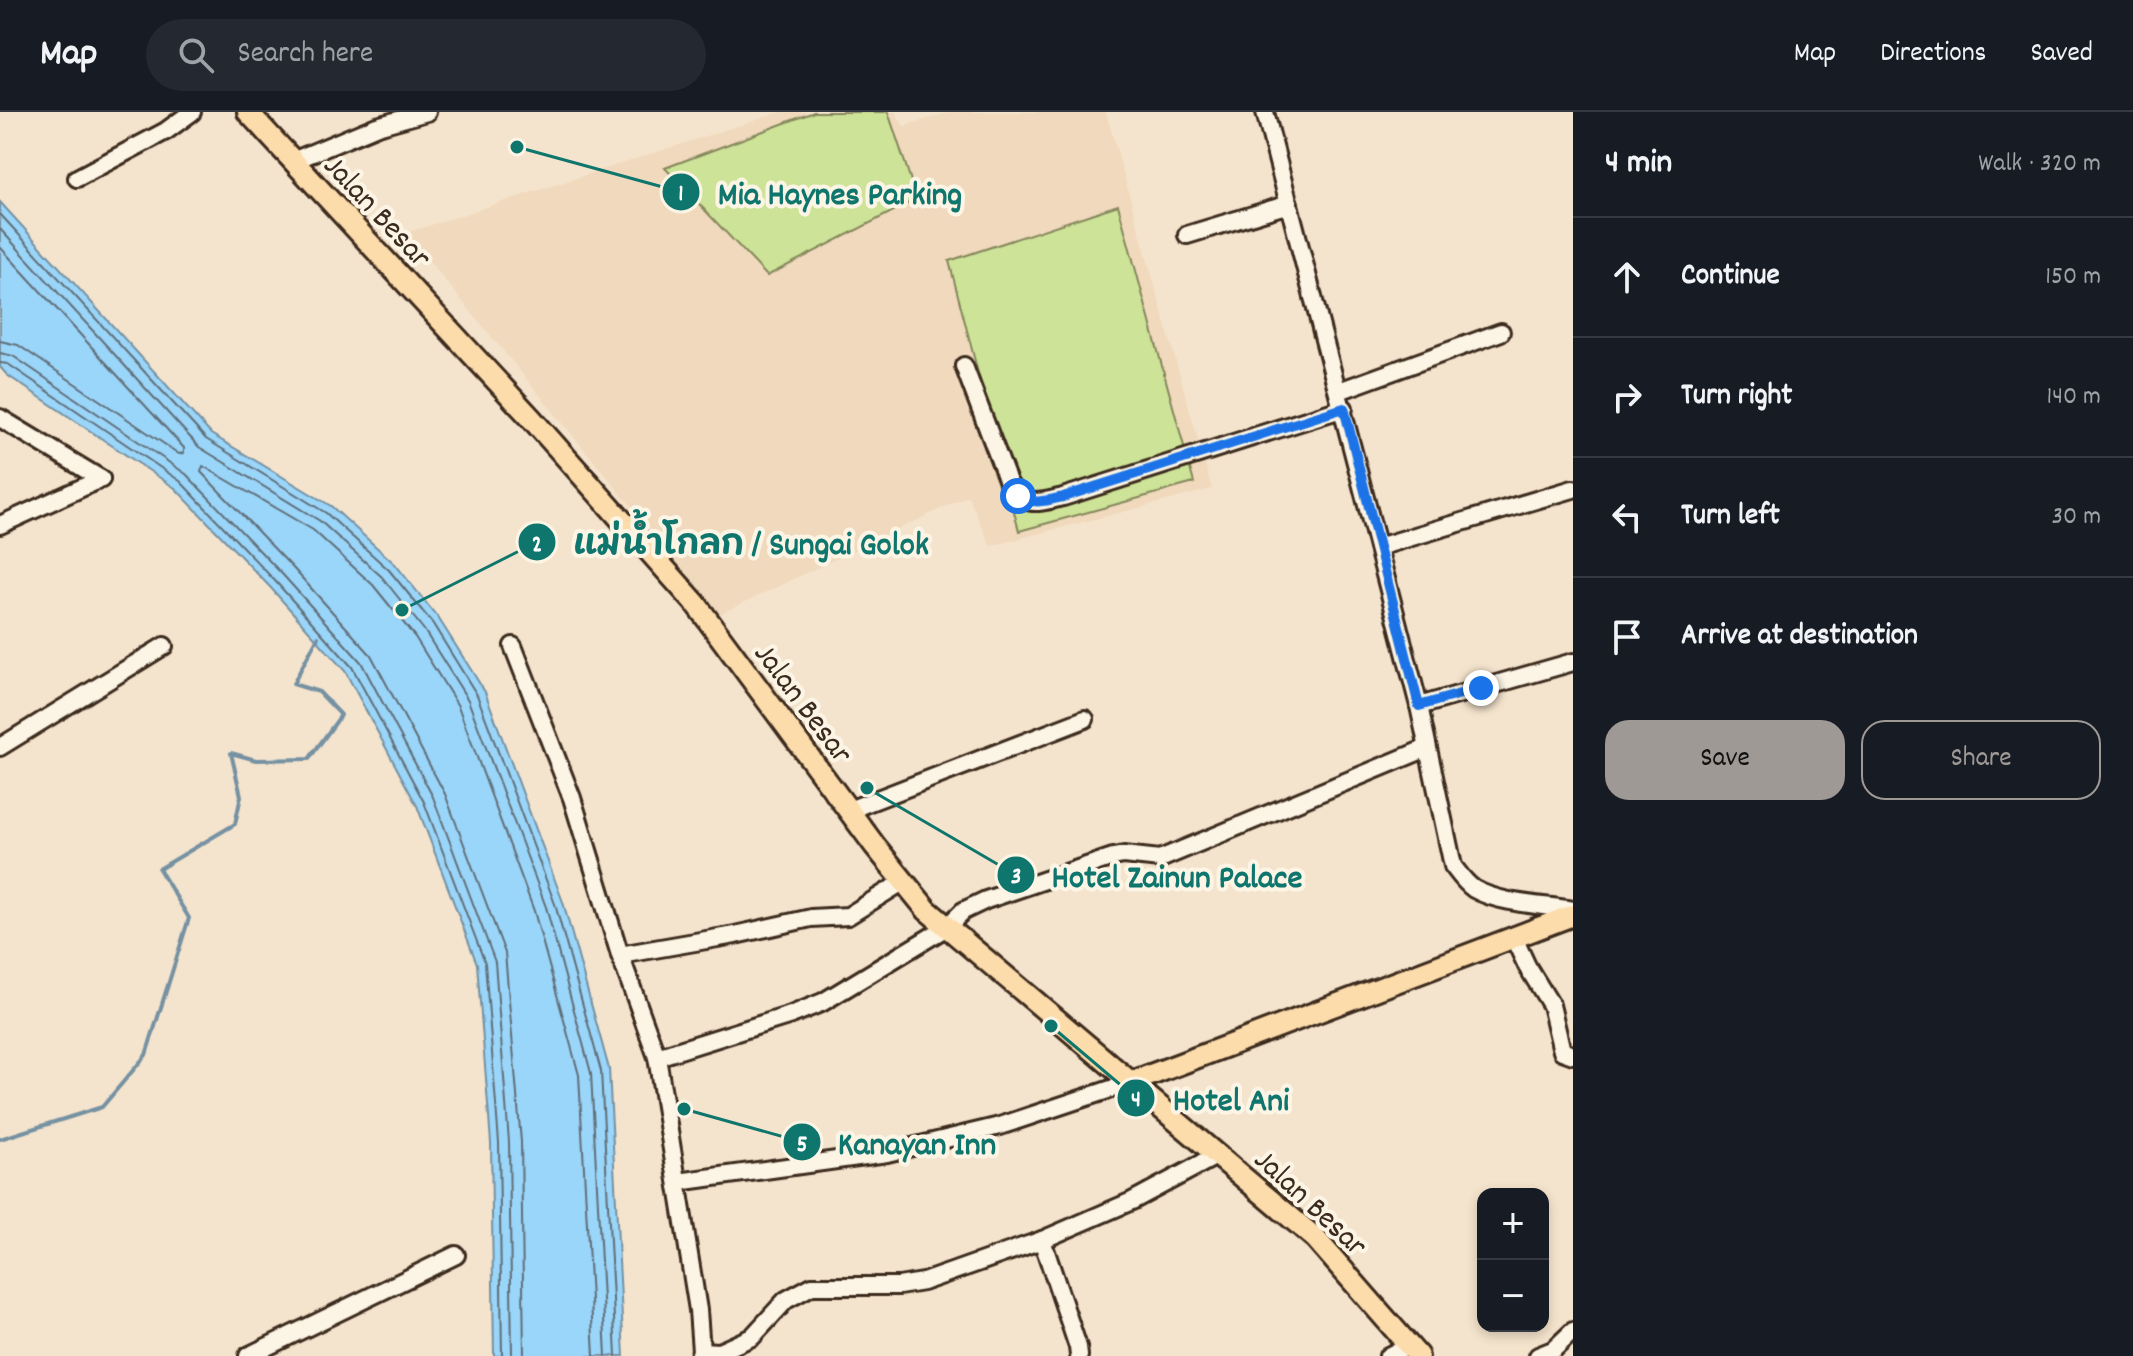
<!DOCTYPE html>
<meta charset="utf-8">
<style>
:root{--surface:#171b24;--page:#242831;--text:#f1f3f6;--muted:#9ea1a6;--line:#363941;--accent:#9f9995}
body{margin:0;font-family:Dekko,"Playpen Sans Thai",sans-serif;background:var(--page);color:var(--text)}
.controls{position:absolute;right:24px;bottom:24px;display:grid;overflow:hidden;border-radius:16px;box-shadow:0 4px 12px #0003}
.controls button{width:72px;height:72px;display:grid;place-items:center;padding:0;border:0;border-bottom:2px solid var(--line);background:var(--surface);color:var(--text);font:40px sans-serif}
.stop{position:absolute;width:24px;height:24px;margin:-18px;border:6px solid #1a73e8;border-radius:50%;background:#fff}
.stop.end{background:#1a73e8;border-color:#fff;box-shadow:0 2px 8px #0008}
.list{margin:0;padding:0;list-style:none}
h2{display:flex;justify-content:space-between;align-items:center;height:104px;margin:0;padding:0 32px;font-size:34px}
h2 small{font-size:26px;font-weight:400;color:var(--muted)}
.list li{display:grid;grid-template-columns:52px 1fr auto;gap:24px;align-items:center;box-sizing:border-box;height:120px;padding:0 32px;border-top:2px solid var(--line)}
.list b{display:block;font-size:30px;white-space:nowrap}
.list em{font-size:26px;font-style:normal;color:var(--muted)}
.actions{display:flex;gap:16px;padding:24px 32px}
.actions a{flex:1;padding:18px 0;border:2px solid var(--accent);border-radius:24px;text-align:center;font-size:28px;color:var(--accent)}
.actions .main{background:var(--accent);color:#111}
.icon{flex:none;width:44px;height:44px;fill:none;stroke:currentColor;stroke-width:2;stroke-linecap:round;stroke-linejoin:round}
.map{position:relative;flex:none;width:1573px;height:1244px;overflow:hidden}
header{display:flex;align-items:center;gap:48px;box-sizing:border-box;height:112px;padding:0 40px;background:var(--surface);border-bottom:2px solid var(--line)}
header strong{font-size:38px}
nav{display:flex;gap:44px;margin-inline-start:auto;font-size:28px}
.search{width:560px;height:72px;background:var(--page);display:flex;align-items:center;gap:20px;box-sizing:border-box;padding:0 28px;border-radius:44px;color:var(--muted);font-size:30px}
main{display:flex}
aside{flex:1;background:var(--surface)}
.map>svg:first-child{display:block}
.built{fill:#f0d9bc}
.green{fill:#cde398;stroke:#84865b;stroke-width:2}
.water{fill:#9ad5fa;stroke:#7491a2;stroke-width:2}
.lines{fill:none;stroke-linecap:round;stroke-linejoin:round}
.shore{stroke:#616e76;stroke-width:2}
.stream{stroke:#7491a2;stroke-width:4}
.minor-casing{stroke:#3b2a1e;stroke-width:22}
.major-casing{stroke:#3b2a1e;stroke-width:26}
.minor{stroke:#fcf5e5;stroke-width:16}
.major{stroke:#fddcac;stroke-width:20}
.route{stroke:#1a73e8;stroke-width:10}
.labels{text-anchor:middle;stroke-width:8;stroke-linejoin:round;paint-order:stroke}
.street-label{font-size:32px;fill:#3b2a1e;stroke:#fcf5e5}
.leader{fill:none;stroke:#0f766e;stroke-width:3}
.callout-dot{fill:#0f766e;stroke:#fcf5e5;stroke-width:3}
.mark-label{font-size:24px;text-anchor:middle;font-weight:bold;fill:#fff}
.callout-label{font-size:34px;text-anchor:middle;font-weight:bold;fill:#0f766e;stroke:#fcf5e5;stroke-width:8;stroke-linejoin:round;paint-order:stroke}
</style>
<header>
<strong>Map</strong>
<div class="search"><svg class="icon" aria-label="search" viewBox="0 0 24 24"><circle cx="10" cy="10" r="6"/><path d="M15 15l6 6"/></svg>Search here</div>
<nav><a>Map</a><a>Directions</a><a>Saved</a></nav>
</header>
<main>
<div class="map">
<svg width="1573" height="1244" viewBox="0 0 1573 1244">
<rect width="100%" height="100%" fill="#f5e4cd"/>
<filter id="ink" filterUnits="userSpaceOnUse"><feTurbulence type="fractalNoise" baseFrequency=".0125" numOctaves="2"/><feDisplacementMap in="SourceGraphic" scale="16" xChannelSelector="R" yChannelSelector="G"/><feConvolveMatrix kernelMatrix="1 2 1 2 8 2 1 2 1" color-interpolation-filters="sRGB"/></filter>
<g filter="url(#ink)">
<path class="built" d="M781,0H895L904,14L951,0H1106L1212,377L991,434L968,384L720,502L406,121Z"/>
<g class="green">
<path d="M814,0H888L917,87L767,164L665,56Z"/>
<path d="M1118,93L1194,371L1019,419L949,149Z"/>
</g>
<path class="water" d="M0,90L211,322L331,394L395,452L439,507L485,580L563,790L609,957L624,1244H494L491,1031L477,852L417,694L345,559L270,475L175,376L7,263L0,255Z"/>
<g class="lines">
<g class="shore">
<path d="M0,102L206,327L326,401L389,458L433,512L477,583L555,792L601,959L616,1244"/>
<path d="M0,117L199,335L320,409L382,465L424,518L468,588L546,795L591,961L606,1244"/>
<path d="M0,135L184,336V341L179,342L18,233L0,229"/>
<path d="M0,241L13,244L186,362L283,463L361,550L433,685L495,850L509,1030L512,1244"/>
<path d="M0,251L8,252L180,369L276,470L352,555L424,690L485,851L499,1031L502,1244"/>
<path d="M524,1244L521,1030L505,841L445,682L371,543L292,455L201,360L203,354L313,418L373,473L415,525L458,594L534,799L579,963L594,1244"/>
</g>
<path class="stream" d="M0,1027L102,995L146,943L189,806L159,757L235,712L241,684L231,641L256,648L309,647L341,603L319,580L293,572L318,525"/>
<defs>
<g id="minor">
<path d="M1265,0L1419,594L1453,754C1459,762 1465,771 1474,777C1500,792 1544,793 1573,798"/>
<path d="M293,49L377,14L427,0"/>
<path d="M77,66L166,19L192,0"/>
<path d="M1187,123L1289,92"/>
<path d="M964,254L1008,370C1024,397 1037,391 1063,385L1344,296"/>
<path d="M1339,279L1501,220"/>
<path d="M0,306L101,367"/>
<path d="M0,413L101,367"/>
<path d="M1378,435L1573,377"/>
<path d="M513,534L572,686L620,843L657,945L698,1198L701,1239L699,1244"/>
<path d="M1419,594L1573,550"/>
<path d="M0,635L164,534"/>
<path d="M849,698L1085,607"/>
<path d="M1513,824L1527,854L1551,893L1562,939L1573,943"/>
<path d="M620,843L735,823L811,806L848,804L904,769"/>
<path d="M657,945L791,903L823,890L947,815L963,799L986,788L1113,745L1124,743L1160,747L1427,636"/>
<path d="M678,1070L887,1041L1000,1014L1132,970"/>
<path d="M1042,1128L1078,1235L1079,1244"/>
<path d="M701,1239L719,1240L752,1225L786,1188L812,1174H899L923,1170L1042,1128L1132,1089L1218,1043"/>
<path d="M248,1244L456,1143"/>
<path d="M1388,1244L1409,1233"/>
<path d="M1538,1244L1553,1238L1573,1219"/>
</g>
<g id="major">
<path d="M248,0L531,306L696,492L875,734L927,798L1315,1126L1418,1244"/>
<path d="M1132,970L1573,803"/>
</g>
</defs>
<use href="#minor" class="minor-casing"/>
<use href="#major" class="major-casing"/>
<use href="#minor" class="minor"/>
<use href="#major" class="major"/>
</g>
</g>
<g class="lines" filter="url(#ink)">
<path class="route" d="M1018,384C1034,393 1046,389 1063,385L1344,296L1419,594L1481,576"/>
</g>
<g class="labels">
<g class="street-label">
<text transform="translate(379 98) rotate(47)" y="11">Jalan Besar</text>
<text transform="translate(805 590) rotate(53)" y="11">Jalan Besar</text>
<text transform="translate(1312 1089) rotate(43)" y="11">Jalan Besar</text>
</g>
</g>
<path class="leader" d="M517 35L681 80M402 498L537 430M867 676L1016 763M1051 914L1136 986M684 997L802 1030"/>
<g class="callout-dot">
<circle cx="517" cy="35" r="8"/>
<circle cx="402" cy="498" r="8"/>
<circle cx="867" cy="676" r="8"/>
<circle cx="1051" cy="914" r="8"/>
<circle cx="684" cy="997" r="8"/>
<circle cx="681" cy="80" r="20"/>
<circle cx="537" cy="430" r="20"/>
<circle cx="1016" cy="763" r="20"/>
<circle cx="1136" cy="986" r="20"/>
<circle cx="802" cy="1030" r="20"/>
</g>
<g class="mark-label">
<text x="681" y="88">1</text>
<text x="537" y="439">2</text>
<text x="1016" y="771">3</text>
<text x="1136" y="994">4</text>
<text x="802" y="1039">5</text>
</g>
<g class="callout-label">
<text x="840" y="92">Mia Haynes Parking</text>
<text x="751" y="442">แม่น้ำโกลก / Sungai Golok</text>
<text x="1177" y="775">Hotel Zainun Palace</text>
<text x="1231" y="998">Hotel Ani</text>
<text x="917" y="1042">Kanayan Inn</text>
</g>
</svg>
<div class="controls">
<button>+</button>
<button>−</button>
</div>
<div class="stop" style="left:1018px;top:384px"></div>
<div class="stop end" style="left:1481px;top:576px"></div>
</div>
<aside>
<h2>4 min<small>Walk · 320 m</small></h2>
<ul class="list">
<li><svg class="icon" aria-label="ahead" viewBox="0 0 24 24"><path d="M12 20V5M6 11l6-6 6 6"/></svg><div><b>Continue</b></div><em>150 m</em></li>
<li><svg class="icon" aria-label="right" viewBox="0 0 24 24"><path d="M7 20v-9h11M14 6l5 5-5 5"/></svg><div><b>Turn right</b></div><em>140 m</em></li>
<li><svg class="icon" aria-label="left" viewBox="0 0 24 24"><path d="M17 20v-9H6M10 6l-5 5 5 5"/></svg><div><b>Turn left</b></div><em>30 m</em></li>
<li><svg class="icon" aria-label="arrive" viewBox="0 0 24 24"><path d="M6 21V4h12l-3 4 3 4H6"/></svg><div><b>Arrive at destination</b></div></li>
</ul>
<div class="actions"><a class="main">Save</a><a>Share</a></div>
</aside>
</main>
